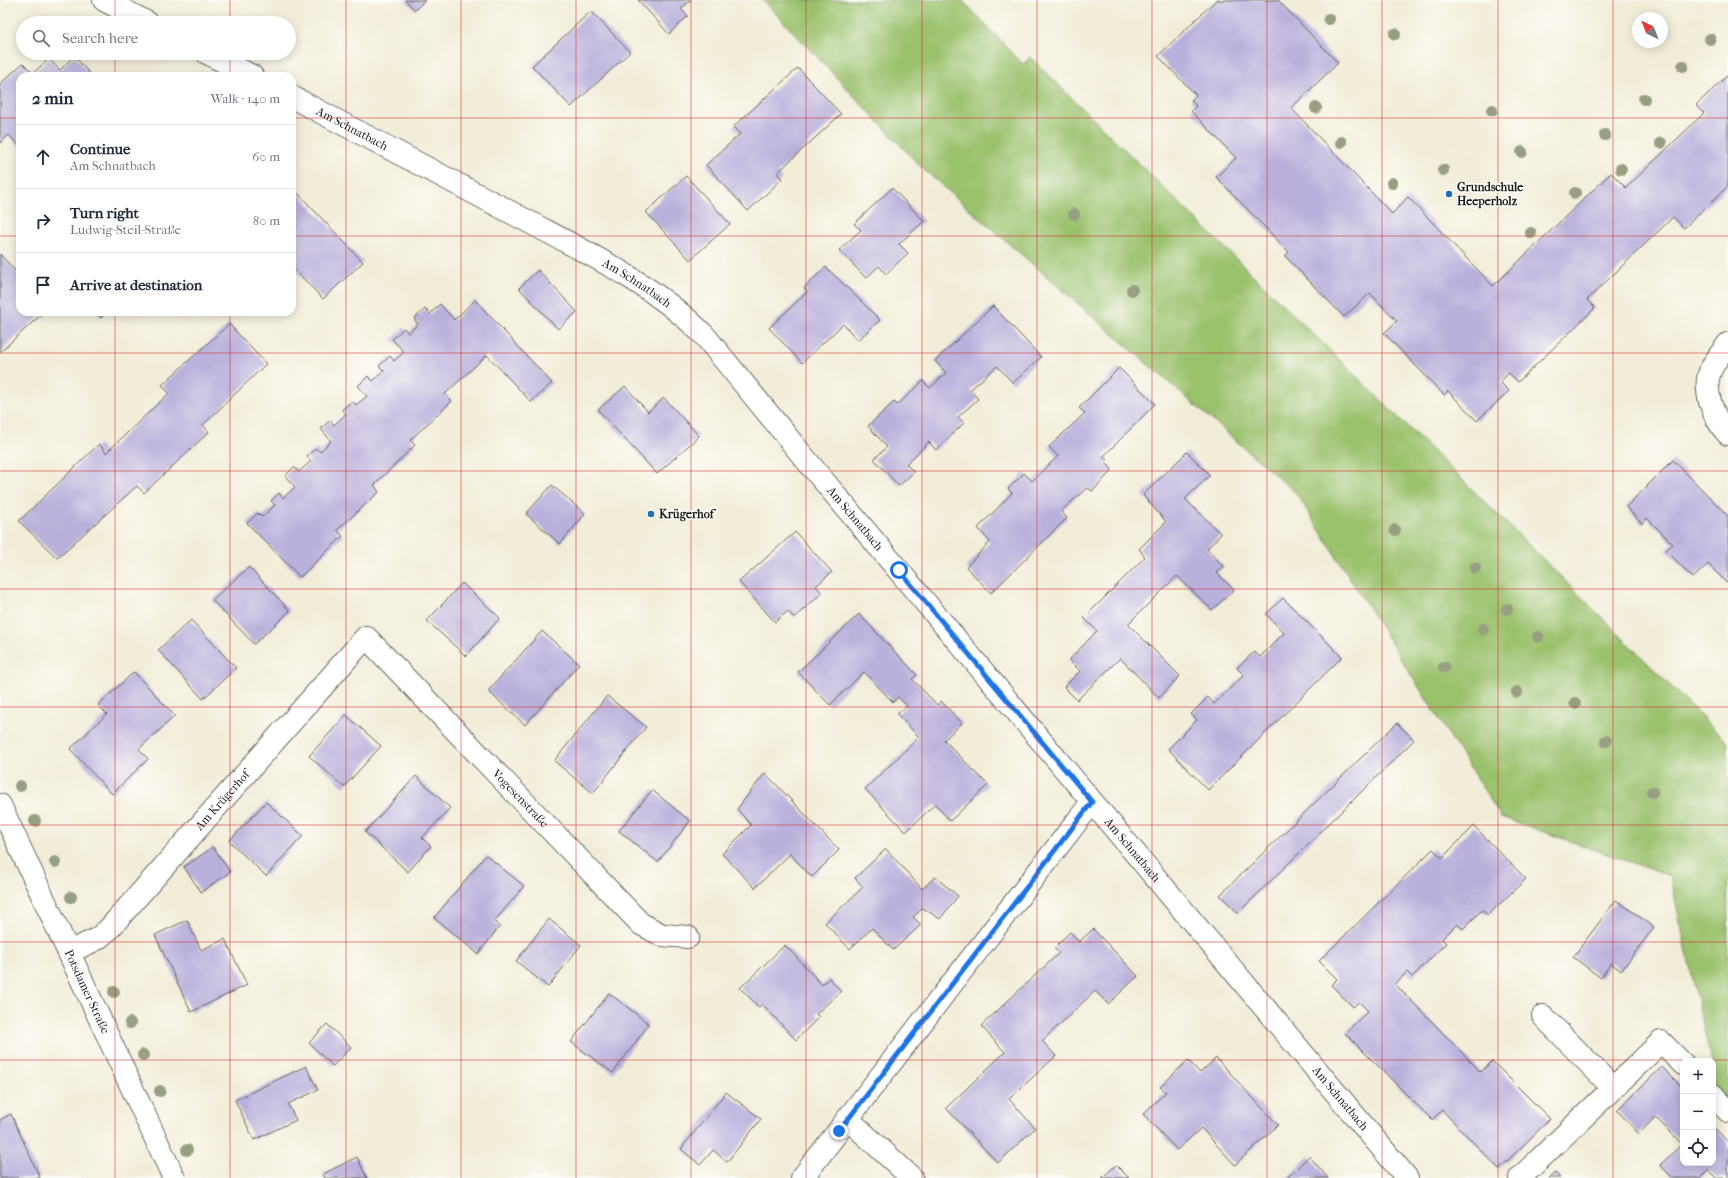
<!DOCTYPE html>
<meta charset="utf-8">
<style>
:root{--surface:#fff;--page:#f6f6f7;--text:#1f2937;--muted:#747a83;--line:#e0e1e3}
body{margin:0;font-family:"IM FELL French Canon",serif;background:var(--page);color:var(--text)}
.controls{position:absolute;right:12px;bottom:12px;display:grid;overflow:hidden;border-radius:8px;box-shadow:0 2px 10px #0003}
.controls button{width:36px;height:36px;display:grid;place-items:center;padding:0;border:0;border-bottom:1px solid var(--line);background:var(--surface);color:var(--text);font:20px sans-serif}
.compass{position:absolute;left:1632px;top:12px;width:36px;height:36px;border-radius:50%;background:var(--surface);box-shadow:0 2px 10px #0003;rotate:317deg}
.stop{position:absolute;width:12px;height:12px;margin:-9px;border:3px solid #1a73e8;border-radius:50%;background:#fff}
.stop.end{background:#1a73e8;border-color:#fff;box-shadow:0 1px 4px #0008}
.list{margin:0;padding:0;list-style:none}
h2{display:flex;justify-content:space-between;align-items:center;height:52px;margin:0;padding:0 16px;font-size:17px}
h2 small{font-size:13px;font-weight:400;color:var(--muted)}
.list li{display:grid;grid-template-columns:26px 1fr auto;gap:12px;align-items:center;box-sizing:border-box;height:64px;padding:0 16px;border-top:1px solid var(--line)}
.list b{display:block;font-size:15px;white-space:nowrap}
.list p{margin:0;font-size:13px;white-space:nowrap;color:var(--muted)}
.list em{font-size:13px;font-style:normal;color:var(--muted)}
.icon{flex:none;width:22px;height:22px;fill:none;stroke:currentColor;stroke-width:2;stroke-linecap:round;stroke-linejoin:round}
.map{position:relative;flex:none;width:1728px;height:1178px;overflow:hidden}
.search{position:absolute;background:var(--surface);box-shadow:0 2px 10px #0003;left:16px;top:16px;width:280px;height:44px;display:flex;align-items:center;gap:10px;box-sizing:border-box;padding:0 14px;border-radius:22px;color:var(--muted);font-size:15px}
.panel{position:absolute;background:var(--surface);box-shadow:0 2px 10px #0003;left:16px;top:72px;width:280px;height:244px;border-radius:12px}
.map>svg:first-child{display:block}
.green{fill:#9ac16c;stroke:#5b6e44}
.building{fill:#bab0dc}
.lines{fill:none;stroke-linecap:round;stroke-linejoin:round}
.minor-casing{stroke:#67655e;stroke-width:24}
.minor{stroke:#fff;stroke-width:22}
.tree{fill:#989e82}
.route{stroke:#1a73e8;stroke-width:5}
.grid{fill:none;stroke:#d62828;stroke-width:1;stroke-opacity:0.55}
.poi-dot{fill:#1f6fb2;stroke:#fdfcf7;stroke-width:1.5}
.labels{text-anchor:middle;stroke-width:3;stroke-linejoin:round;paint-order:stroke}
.street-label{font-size:12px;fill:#1c1c1c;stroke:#fdfcf7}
.poi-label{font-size:12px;font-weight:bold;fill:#1c1c1c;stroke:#fdfcf7;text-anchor:start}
</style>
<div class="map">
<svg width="1728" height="1178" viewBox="0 0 1728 1178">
<rect width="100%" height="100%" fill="#fdfcf7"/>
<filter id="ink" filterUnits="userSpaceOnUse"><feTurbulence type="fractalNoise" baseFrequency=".025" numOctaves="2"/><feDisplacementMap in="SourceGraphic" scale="8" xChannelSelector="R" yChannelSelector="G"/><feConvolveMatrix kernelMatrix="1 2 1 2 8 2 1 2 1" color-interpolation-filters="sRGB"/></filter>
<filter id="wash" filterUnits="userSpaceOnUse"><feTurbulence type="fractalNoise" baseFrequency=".012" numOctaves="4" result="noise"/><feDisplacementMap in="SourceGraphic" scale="16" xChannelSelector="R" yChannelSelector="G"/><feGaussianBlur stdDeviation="0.9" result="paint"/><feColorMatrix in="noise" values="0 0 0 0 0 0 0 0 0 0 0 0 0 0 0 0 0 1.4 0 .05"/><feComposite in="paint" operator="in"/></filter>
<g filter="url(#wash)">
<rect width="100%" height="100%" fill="#f2edd8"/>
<path class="green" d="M763,0H962L1023,64L1030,57L1538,554L1728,743V1103L1713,1088V1061H1711L1670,876L1501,817L1296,493L923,169Z"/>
<g id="blocks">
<g class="building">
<path d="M405,0H425L415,10Z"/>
<path d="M638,0H691L681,9L688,16L669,34Z"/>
<path d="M1216,0H1278L1338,63L1291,108L1392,214L1408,197L1493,286L1611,173L1626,188L1704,113L1696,105L1728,75V186L1684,228L1673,217L1587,300L1595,308L1518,382L1509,373L1500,382L1509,391L1477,421L1448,391L1444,395L1384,333L1397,321L1370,293L1344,317L1285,256L1289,252L1216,177L1236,158L1191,111L1196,106L1191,100L1196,95L1158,56Z"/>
<path d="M591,11L630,52L571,107L532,66Z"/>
<path d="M74,56L92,76H20V147L9,135L0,143V84L23,63L33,73L49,59L60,70Z"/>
<path d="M798,68L841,114L777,173L782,179L748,211L706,165L740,134L733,127Z"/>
<path d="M686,176L730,224L690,260L646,212Z"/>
<path d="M292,187L363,262L323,299L292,267Z"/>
<path d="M892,188L924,221L899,244L908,253L886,274L879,266L866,278L839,250L861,230L854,224Z"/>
<path d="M0,254L20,276V312H44L0,352Z"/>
<path d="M826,267L880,320L858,340L843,324L802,363L769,328L807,292L804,288Z"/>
<path d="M538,270L577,312L558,329L519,288Z"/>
<path d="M475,300L552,383L531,402L487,355L445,394L452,401L410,440L415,445L374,485L379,492L337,530L343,536L300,577L247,523L258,513L262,517L275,505L271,501L279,493L283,498L295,487L285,476L294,467L299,472L311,461L307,456L316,448L320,452L331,441L321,429L330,420L334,425L346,414L342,410L352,401L356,405L367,396L358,386L368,376L373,381L384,371L379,366L390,356L394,361L404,352L392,339L404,328L408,333L418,324L414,319L425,309L430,314L440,304L454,320Z"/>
<path d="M993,306L1041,357L1013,383L997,366L970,390L978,399L958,417L964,423L936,450L929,442L906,464L914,472L899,486L874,459L887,447L868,426L894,402L897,405L923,381L930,388L946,373L935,361Z"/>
<path d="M96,312H107L101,318Z"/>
<path d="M229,324L266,364L203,425L209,432L144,493L137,486L57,558L19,521L99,444L106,453L169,393L162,385Z"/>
<path d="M1119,368L1155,404L1103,457L1107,460L1106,462L1112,470L1093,491L1087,488L1061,511L1067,518L991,593L966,567L990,542L978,528L1012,493L1008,489L1024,473L1032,481L1058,456L1049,447L1085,413L1079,408Z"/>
<path d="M625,386L648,412L664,398L699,436L657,474L598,410Z"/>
<path d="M1187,452L1210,475L1185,499L1221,534L1207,549L1224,567L1217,573L1234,590L1212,610L1177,576L1128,624L1180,676L1159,698L1120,658L1077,700L1064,687L1080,671L1069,660L1097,631L1084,618L1145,557L1139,549L1166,522L1143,495Z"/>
<path d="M1673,460L1728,516V584L1708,564L1693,578L1666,550L1673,544L1647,518L1642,524L1626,507Z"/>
<path d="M552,485L585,514L560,544L526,514Z"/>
<path d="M795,532L832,572L816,586L822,593L794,618L788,611L775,622L739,582Z"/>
<path d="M249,567L290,611L254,644L212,600Z"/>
<path d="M462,583L500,618L466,656L427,621Z"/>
<path d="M1283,598L1342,657L1208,790L1168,749L1197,720L1191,714L1208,697L1214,704L1244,675L1237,668L1254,652L1260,657L1284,633L1266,614Z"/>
<path d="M859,614L917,675L912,679L937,705L941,701L962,723L944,740L988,785L950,821L935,804L906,832L865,789L919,737L897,714L907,706L898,697L893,702L864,672L830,705L798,672Z"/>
<path d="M191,620L236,668L203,699L158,650Z"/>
<path d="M542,631L579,664L525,725L488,691Z"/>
<path d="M134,672L175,716L139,749L148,759L112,794L70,749L107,714L98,705Z"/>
<path d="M607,696L646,727L593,793L554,761Z"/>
<path d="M346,715L381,746L344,787L309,756Z"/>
<path d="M1397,723L1414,740L1238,913L1220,895Z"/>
<path d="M765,773L839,850L812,877L790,854L755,888L722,854L751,825L737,809Z"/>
<path d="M416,776L450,808L422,838L431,846L408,872L365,832Z"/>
<path d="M652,790L690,821L658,862L619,831Z"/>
<path d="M266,802L303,836L266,876L229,841Z"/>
<path d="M1474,826L1526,879L1488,915L1482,910L1463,929L1457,924L1442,939L1446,943L1412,977L1407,972L1395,984L1481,1072L1492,1061L1550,1119L1499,1169L1442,1110L1432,1120L1345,1033L1368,1011L1359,1002L1353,1007L1331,985L1337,979L1319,961L1433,849L1442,858Z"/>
<path d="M213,847L230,872L201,892L184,867Z"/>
<path d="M886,849L922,889L935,877L958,896L940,919L923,908L913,917L921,925L893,950L872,928L850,949L825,923L863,887L855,878Z"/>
<path d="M486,855L524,886L494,922L500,926L478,954L434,918Z"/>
<path d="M1616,900L1654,927L1621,971L1611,963L1601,978L1573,957Z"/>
<path d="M549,919L581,945L548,987L516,961Z"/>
<path d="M187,920L201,950L225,939L247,985L191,1012L155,935Z"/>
<path d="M1093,929L1138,976L1108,1004L1095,991L1042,1041L1056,1056L1009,1099L1035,1128L998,1163L946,1108L1005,1052L981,1026L1059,953L1054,948L1070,932L1079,942Z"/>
<path d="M785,945L822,985L829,978L841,991L816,1014L819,1017L796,1040L762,1004L759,1007L740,988Z"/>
<path d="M609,993L649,1024L613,1073L571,1042Z"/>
<path d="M327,1024L351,1047L333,1066L309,1043Z"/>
<path d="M1216,1058L1278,1125L1235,1165L1201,1128L1177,1150L1143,1114L1166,1092L1160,1087L1188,1060L1200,1073Z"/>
<path d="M306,1066L318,1090L288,1104L296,1120L254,1140L235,1100Z"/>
<path d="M1662,1067L1683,1088V1163H1713V1126L1728,1142V1178H1717L1709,1170L1700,1178H1673L1660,1165L1682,1144L1655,1117L1639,1134L1617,1110Z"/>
<path d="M726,1092L761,1119L727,1162L713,1150L700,1165L681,1149Z"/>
<path d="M11,1114L40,1178H0V1120Z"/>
<path d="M1309,1156L1328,1178H1287Z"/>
<path d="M357,1157L367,1178H325L323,1174Z"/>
<path d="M1116,1165L1129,1178H1102Z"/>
<path d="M1555,1173L1560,1178H1549Z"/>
</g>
</g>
</g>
<g filter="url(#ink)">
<use href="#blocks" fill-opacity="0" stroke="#67655e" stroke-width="1"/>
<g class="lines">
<defs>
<g id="minor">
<path d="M104,0L148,23"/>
<path d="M207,53L252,76"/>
<path id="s1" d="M292,97C366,136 440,175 514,214C581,250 650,281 704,335L807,461L1407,1178"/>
<path d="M1728,344C1722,352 1716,359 1712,367C1701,387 1713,419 1728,434"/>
<path id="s2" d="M0,805L174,1178"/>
<path id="s3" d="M69,952L97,939L108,930L366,637L641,924L662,935L688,937"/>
<path d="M1543,1016L1613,1088"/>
<path d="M1713,1095L1728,1111"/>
<path d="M848,1119L912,1178"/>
<path d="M802,1178L1092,802"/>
<path d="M1520,1178L1661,1042L1683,1064"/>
</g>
</defs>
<use href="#minor" class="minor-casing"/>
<use href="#minor" class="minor"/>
</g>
<g class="tree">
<circle cx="1329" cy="19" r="6"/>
<circle cx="1395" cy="34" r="6"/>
<circle cx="1710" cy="39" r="6"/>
<circle cx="1683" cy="66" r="6"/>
<circle cx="1644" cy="99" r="6"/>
<circle cx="1316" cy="108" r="6"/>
<circle cx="1492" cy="110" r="6"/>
<circle cx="1605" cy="135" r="6"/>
<circle cx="1341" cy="142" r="6"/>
<circle cx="1661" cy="143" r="6"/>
<circle cx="1522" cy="152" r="6"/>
<circle cx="1621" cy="169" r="6"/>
<circle cx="1443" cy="170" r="6"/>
<circle cx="1392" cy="183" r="6"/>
<circle cx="1575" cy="193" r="6"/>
<circle cx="1074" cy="214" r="6"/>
<circle cx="1531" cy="233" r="6"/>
<circle cx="1132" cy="290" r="6"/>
<circle cx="1395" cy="530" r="6"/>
<circle cx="1475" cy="568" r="6"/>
<circle cx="1507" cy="609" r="6"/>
<circle cx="1483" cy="629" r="6"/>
<circle cx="1538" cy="637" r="6"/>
<circle cx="1444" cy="667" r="6"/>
<circle cx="1517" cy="692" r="6"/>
<circle cx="1575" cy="703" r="6"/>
<circle cx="1606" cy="741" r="6"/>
<circle cx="20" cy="786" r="6"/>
<circle cx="1652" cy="792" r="6"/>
<circle cx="35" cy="821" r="6"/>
<circle cx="55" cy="862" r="6"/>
<circle cx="71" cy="897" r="6"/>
<circle cx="114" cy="992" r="6"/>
<circle cx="130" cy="1023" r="6"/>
<circle cx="143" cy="1055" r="6"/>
<circle cx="160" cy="1091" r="6"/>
<circle cx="187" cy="1150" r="6"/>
</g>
</g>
<g class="lines" filter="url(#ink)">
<path class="route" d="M839,1131L1092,802L899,570"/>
</g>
<path class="grid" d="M115,0V23M230,0V23M346,0V1178M461,0V1178M576,0V1178M691,0V1178M806,0V1178M922,0V1178M1037,0V1178M1152,0V1178M1267,0V1178M1382,0V1178M1498,0V1178M1613,0V1178M115,53V76M230,53V76M0,118H20M292,118H1728M0,236H20M292,236H1728M115,312V1178M230,312V1178M0,353H1728M0,471H1728M0,589H1728M0,707H1728M0,825H1728M0,942H1728M0,1060H1728"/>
<g class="poi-dot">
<circle cx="1449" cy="194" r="4"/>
<circle cx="651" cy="514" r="4"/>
</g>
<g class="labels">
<g class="street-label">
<text dy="4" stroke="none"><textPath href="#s1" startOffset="68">Am Schnatbach</textPath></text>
<text dy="4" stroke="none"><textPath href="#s1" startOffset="392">Am Schnatbach</textPath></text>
<text dy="4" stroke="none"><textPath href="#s1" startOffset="715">Am Schnatbach</textPath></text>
<text dy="4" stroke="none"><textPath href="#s3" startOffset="659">Vogesenstraße</textPath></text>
<text dy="4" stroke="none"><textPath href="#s3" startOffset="218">Am Krügerhof</textPath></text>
<text dy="4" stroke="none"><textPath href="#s1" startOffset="1147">Am Schnatbach</textPath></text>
<text dy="4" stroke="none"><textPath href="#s2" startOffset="206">Potsdamer Straße</textPath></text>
<text dy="4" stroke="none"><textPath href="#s1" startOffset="1471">Am Schnatbach</textPath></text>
</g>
<g class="poi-label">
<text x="1457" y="191">Grundschule<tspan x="1457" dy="14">Heeperholz</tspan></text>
<text x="659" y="518">Krügerhof</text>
</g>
</g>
</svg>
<div class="controls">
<button>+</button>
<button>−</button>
<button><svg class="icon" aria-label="locate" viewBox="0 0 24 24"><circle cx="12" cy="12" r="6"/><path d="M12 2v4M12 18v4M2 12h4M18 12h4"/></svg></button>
</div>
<svg class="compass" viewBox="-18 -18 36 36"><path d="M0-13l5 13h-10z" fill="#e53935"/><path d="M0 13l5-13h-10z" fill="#747a83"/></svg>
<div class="stop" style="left:899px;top:570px"></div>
<div class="stop end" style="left:839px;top:1131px"></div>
<div class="search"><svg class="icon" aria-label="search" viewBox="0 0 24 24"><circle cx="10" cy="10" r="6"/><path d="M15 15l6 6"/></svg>Search here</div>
<section class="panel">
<h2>2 min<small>Walk · 140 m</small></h2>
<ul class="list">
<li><svg class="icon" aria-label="ahead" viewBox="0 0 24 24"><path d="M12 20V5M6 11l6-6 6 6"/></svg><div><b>Continue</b><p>Am Schnatbach</p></div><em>60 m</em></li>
<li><svg class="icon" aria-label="right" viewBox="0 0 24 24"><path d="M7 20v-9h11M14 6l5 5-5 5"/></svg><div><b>Turn right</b><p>Ludwig-Steil-Straße</p></div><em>80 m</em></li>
<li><svg class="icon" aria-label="arrive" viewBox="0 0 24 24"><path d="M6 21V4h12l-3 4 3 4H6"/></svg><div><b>Arrive at destination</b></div></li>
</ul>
</section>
</div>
